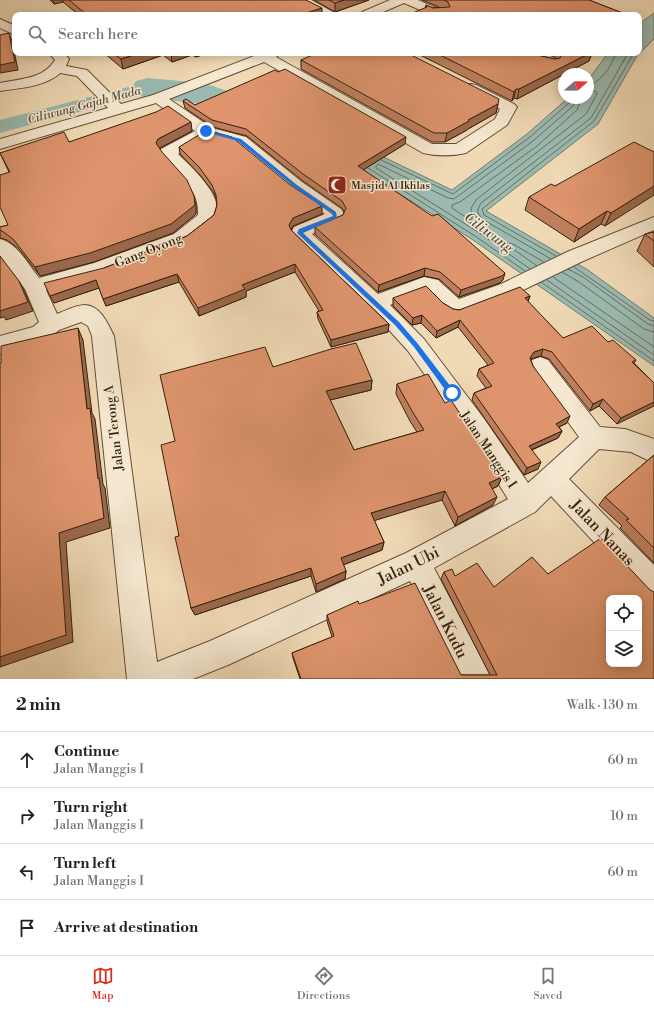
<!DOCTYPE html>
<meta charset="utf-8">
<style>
:root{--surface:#fff;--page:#f2f2f2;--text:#222;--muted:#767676;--line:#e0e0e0;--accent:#d93025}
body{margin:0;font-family:"Libre Bodoni",serif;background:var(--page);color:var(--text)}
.controls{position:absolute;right:12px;bottom:12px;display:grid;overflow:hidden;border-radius:8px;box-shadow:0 2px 10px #0003}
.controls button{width:36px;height:36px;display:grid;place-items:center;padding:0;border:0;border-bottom:1px solid var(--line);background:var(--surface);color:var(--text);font:20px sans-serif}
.compass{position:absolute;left:558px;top:68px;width:36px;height:36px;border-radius:50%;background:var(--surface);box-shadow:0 2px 10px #0003;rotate:70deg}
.stop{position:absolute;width:12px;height:12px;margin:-9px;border:3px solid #1a73e8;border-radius:50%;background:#fff}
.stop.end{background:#1a73e8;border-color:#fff;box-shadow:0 1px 4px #0008}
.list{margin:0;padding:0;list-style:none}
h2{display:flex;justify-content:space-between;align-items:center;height:52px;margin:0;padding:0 16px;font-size:17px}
h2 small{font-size:13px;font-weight:400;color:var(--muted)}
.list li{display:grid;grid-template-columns:26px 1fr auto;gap:12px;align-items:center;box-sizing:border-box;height:56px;padding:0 16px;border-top:1px solid var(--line)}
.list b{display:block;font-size:15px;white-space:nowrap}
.list p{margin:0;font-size:13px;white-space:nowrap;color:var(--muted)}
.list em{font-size:13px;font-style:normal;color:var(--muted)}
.icon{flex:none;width:22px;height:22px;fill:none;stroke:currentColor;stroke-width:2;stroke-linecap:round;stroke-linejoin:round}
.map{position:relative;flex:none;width:654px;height:679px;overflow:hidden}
.search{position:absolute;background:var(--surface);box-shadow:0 2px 10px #0003;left:12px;right:12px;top:12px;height:44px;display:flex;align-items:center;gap:10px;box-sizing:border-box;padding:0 14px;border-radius:8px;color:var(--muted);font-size:15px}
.sheet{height:276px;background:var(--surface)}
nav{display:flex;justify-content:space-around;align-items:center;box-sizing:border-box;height:56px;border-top:1px solid var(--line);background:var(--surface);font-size:11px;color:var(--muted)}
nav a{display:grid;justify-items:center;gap:2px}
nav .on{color:var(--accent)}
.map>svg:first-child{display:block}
.water{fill:#9abab1;stroke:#727d6f}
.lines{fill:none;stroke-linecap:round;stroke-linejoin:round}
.shore{stroke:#686e5e;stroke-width:1}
.canal{fill:#9abab1;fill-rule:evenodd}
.river{fill:#9abab1;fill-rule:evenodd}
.minor-casing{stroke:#654f36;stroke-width:2}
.minor{fill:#f5e7d0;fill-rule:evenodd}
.wall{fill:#bf7f5e;stroke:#37210b}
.shaded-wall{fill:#9b684c;stroke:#37210b}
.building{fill:#de946d;stroke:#37210b;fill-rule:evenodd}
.route{fill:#1a73e8}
.labels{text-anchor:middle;stroke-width:3;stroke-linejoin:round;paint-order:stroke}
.far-poi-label{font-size:11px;fill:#37210b;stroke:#f5e7d0;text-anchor:start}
.far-water-label{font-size:12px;font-style:italic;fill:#554f3d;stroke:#f5e7d0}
.street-label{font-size:13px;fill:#37210b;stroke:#f5e7d0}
.water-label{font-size:14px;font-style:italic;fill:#554f3d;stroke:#f5e7d0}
.near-street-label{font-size:16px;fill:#37210b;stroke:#f5e7d0}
</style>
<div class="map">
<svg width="654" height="679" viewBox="0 0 654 679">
<rect width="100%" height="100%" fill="#f0dab6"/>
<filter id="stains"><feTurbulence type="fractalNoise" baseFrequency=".005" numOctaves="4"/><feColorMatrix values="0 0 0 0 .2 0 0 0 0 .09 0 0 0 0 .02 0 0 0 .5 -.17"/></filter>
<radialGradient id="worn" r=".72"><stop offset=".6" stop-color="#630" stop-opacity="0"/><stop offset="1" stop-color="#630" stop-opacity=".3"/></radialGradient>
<path class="water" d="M654,13V39L637,56L598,124L486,211L588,270L654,318V366L473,240L359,168L346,139L452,190L527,134L568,98H588V80L608,53H639V24Z"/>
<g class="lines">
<g class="shore">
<path d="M588,86C601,82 612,66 616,53"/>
<path d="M582,98L577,110L537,146L460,202L452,205V208L470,220L472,219L471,208L477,199L586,114L597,94L595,91L588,92"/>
<path d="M381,160L453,194L530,137L569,103L571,98"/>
<path d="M368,168L475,236L525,271"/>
<path d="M556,256L484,215L482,209L594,121L634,53"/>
<path d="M551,259L482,219L478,213V209L481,203L591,118L628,53"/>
<path d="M537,266L509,246V244L511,243L544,262"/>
<path d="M574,267L650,320L654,321"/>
<path d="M530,269L478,232L376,168V166L378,164L448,198L454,199L533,141L573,106L576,98"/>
<path d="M568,269L583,277L648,324L654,326"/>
<path d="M562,272L579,282L644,329L654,332"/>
<path d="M553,277L654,347"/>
<path d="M547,280L654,355"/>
<path d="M541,282L654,361"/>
</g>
<path class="canal" d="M148,82L155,84L158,88L155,92L0,133V120Z"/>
<path class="river" d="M148,78L201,83L213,86L291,114L296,122L291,130L278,133L265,130L195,103L148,98L136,95L131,88L136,81Z"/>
<defs>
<g id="minor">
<path d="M296,0H311L333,12L335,15H320L298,3Z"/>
<path d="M390,0H418L446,12L448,15H432L404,3L376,15H360L362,12Z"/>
<path d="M0,19L15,26V35L0,28Z"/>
<path d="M49,53H64L69,59L66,66L87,70L121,104L153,95L262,53H281L276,57L432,144H456L495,119L500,109L466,91L464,88L466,85L471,84L476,85L514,104L517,107L507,125L466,153C453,156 436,156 423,153L264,62L169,99L212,128L246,137L302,182L341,209C345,214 345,216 342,221L312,234L378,294L424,277L438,280L459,299L501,284L567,252L654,217V230L581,262L515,294L463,314C447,320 436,302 425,291L390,305L424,339L485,420L528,483L579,437L532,372L529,366L532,360L540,357L548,360L600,427L625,429L654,439V463L631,452L599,449L569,479L654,565V601L644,596L551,496L535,512L434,568L492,679H459L410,581L228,665L193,679H127L92,336L88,326L81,322L59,330L48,339L0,354V336L33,327L39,322L25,289L0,257V239C17,243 28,264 39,278L94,263L174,234L198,215C200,185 173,174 159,153L161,149L195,131L156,103L0,149V139L108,108L77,76L60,73C45,87 19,88 0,91V83C19,79 44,79 55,60ZM208,136L234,143L290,190L325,214L294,227L291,233L293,237L389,330L408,351L467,434L508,499L406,553L210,641L157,662L114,336C108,324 101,306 85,305C76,305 65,311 57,314L46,290L106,274L188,242L214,221C228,199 192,168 178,154Z"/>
</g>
</defs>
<use href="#minor" class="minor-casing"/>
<use href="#minor" class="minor"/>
</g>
<g class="wall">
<path d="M50,0H306L322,15H79L63,2L54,4Z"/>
<path d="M314,0H369L335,12Z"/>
<path d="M422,0H589L625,14L425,8L426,5L433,8L439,7Z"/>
<path d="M104,53H208L196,57L192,55L172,62L163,55L123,69Z"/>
<path d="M416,53H536L541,56L555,59L556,58L547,54L538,53H592L589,61L517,99L514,98L512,101Z"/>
<path d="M301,60L498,104L496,113L468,129L467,130L445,142H432L301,69Z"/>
<path d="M183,101L195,105L405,144L363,170L503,280L500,283L459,297L439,279L424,276L378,292L315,234V227L343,215L344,212L342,208L303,181L247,136L213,127L185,108Z"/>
<path d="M192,131L160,148L159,149L196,205V214L173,233L94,262L40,276L18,248L7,240L0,238V227L8,225L9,172L0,153L69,142Z"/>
<path d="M179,147L322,214L293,226L291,230L389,324L388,332L331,347L318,319L317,312L319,311L295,272L246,291V297L199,316L179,282L106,306L99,288L54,303L104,268L187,236L214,215L217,205V201L214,193L200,175L180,154Z"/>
<path d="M654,152L605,226L601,224L574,242L525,210L529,197L555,186Z"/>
<path d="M654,232V267L637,251L645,234Z"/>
<path d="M530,296L528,302L563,338L608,342L636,360L634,363L654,383L617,424L599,406L590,411L549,359L541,356L531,359V360L533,366L567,423L559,427L562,431L558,438L532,450L538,469L524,475L472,400L474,393L486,388L477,376L479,369L488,365L458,327L436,338L421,323L412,325L393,306V298L443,303L453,309L459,310Z"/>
<path d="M273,367L372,380L371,390L330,400L354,450L417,432L410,421L396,394L397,384L445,403L502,477L498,486L492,489L493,505L455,526L442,500L374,520L384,542L382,550L343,565L346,571L345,579L316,592L311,576L195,615L191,608L179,536L175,441Z"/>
<path d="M654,455V563L620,528L622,526L599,505L605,497Z"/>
<path d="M444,572L455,576L494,587L548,574L650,590L654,679H300L293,658L292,653L332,637L327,621V615L359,604L461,675H490L441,579Z"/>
</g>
<g class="shaded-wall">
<path d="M53,0H63V2L54,4Z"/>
<path d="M344,0H369L335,12V3Z"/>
<path d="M322,8V15H300Z"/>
<path d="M9,33L12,41L18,70L0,73V65Z"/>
<path d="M140,53H162L163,55L123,69L121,59Z"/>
<path d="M171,53H192V55L172,62Z"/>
<path d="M195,53H208L196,57Z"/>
<path d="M590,53H592L589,61L517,99L519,89Z"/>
<path d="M516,89L514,98L512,101L514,92Z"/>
<path d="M498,104L496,113L468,129L467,130L445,142L447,133L468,120Z"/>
<path d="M191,122L192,131L160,148L158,152L156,143L158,139Z"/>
<path d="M406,137L405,144L358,173V166Z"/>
<path d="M654,186V195L605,226L611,213Z"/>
<path d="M194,196L196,205V214L173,233L94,262L40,276L35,267Z"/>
<path d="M322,206V214L293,226L290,232L289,225L293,218Z"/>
<path d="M607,211L601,224L574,242L579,229Z"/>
<path d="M295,264V272L246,291V297L199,316L198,308L242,285Z"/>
<path d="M425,268L424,276L378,292L379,285Z"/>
<path d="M505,273L503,280L500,283L459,297L461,290Z"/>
<path d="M177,274L179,282L106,306L103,299Z"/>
<path d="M96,280L99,288L54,303L50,296Z"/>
<path d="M19,281L24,290L33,311L6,320L4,317L0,318V308Z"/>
<path d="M530,296L527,303L525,298Z"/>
<path d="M422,315L421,323L412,325L413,318Z"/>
<path d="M460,320L458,327L436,338L437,331Z"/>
<path d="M389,324L388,332L331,347V340Z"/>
<path d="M78,328L83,340L92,413L95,419L103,484L105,488L110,528L66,542L73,642L0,667V657L59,533L98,479L87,409Z"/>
<path d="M543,349L541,356L531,359L528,365L530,358L534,352Z"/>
<path d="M372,380L371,390L326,401V391Z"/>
<path d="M603,399L599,406L590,411L593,404Z"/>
<path d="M654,402V406L617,424L621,418Z"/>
<path d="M570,416L567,423L553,430L556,424Z"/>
<path d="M562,431L558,438L526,452L529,446Z"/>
<path d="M541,462L538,469L524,475L527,468Z"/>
<path d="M502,477L498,486L485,492L489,483Z"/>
<path d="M445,491L442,500L370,522L371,513Z"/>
<path d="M497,497L493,505L455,526L458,517Z"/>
<path d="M384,542L382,550L340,566L341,558Z"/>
<path d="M311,568V576L195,615L191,608Z"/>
<path d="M346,571L345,579L316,592V584Z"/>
</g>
<g class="building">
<path d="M69,0H306L322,8L300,15H87Z"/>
<path d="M329,0H344L335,3Z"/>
<path d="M444,0H589L625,14L624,15H408L427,7L426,5L433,8L450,7L448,2Z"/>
<path d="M9,33L15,62L0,65V35Z"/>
<path d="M113,53H140L121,59Z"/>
<path d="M317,53H407L499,99L498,104L468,120L469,121L447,133H434L301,60Z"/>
<path d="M436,53H536L541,56L555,59L560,58L562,54V53H590L519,89H516L514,92Z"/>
<path d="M285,69L406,137L358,166L432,216L438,214L505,273L502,276L461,290L440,272L425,268L379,285L315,227L343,215L346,208L342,201L303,174L246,129L212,120L183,101L186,99L195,105L275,70L278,72Z"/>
<path d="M168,106L191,122L158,139L156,143L162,152L187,180L194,196L195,205L171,224L90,253L35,267L13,239L2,231L0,230V227L8,225L0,207V175L10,172L0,153L64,132L69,142L156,112Z"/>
<path d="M207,130L232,137L289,184L322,206L293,218L289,225L291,230L389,324L331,340L317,312L323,310L295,264L242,285L245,289L198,308L177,274L103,299L96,280L50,296L44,283L104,268L187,236L214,215L217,205L216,195L212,185L199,167L179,147Z"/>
<path d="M634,142L654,152V186L611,213L607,211L579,229L529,197L551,184L555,186Z"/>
<path d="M654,232V241L645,234Z"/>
<path d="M0,256L19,281L28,302L0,311Z"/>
<path d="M426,286L443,303L453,309L459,310L520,287L530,296L525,298L563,338L592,326L608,342L613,340L636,360L632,362L654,383V402L621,418L603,399L593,404L552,352L543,349L534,352L530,358L533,366L570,416L556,424L562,431L529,446L541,462L527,468L474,393L492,386L479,369L494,363L460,320L437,331L422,315L413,318L393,298Z"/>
<path d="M78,328L87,409L90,408L98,479L99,478L104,518L59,533L66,635L0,657V363H1V346Z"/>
<path d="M356,343L372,380L326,391L354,450L424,430L412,411L397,384L428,374L445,403L451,400L502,477L489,483L497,497L458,517L445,491L371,513L384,542L341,558L346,571L316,584L311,568L191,608L175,537L179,536L161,445L175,441L160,375L265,347L273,367L331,349Z"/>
<path d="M654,455V548L626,520L629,519L605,497Z"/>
<path d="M601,538L650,590L654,592V679H301L292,653L334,636L327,615L358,601L359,604L415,583L461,675H497L444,572L452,569L455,576L477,563L494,587L532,557L548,574ZM609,598H639V664H609Z"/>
</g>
<path class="route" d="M206,130L241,139L297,185L336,212L337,218L303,233L399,322L418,344L454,391V395H449L414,347L395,325L297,233L299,229L333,216L332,214L294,187L238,141L205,132Z"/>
<defs>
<symbol id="mosque-square" viewBox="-11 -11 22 22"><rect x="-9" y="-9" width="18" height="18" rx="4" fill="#8f2418" stroke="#f5e7d0"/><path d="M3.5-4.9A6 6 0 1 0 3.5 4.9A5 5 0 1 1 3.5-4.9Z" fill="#fff"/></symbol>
</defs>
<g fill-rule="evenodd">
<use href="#mosque-square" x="326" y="174" width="22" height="22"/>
</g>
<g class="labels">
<g class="far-poi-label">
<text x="351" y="189">Masjid Al Ikhlas</text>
</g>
<g class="far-water-label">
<text transform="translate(84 105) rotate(-15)" y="4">Ciliwung Gajah Mada</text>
</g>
<g class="street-label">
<text transform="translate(148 250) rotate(-22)" y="5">Gang Oyong</text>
<text transform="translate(113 428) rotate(-97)" y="5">Jalan Terong A</text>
<text transform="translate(489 449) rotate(56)" y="5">Jalan Manggis I</text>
</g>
<g class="water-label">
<text transform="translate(489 232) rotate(37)" y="5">Ciliwung</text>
</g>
<g class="near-street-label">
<text transform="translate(603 532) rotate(46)" y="6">Jalan Nanas</text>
<text transform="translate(408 565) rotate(-26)" y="6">Jalan Ubi</text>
<text transform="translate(446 621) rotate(63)" y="6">Jalan Kudu</text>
</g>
</g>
<rect width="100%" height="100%" filter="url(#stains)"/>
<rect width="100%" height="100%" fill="url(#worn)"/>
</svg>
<div class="controls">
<button><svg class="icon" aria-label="locate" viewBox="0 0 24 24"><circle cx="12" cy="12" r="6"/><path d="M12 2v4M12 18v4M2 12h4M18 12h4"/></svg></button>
<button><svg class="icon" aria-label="layers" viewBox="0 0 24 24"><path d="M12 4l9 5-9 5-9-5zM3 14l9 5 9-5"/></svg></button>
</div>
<svg class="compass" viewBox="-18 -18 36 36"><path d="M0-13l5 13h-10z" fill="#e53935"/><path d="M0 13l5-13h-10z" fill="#767676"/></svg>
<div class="stop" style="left:452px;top:393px"></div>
<div class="stop end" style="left:206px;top:131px"></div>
<div class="search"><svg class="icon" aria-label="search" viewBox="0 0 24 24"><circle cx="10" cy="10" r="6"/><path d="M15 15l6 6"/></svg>Search here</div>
</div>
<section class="sheet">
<h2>2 min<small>Walk · 130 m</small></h2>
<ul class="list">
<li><svg class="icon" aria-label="ahead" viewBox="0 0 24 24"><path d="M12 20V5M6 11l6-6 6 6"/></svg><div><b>Continue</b><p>Jalan Manggis I</p></div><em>60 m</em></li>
<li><svg class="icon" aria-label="right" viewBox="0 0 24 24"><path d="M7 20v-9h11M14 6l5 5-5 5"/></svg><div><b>Turn right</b><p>Jalan Manggis I</p></div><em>10 m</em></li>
<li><svg class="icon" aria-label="left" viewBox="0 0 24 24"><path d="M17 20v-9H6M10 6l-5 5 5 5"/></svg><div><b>Turn left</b><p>Jalan Manggis I</p></div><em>60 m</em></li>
<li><svg class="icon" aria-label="arrive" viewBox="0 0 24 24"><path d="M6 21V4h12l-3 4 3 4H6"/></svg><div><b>Arrive at destination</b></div></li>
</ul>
</section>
<nav>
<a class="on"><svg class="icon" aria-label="map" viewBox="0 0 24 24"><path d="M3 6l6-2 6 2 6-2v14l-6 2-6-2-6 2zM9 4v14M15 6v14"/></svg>Map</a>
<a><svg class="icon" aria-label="directions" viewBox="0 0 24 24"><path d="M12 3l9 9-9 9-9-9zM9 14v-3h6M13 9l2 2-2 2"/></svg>Directions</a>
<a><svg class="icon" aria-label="saved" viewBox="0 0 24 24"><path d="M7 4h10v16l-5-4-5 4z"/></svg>Saved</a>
</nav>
